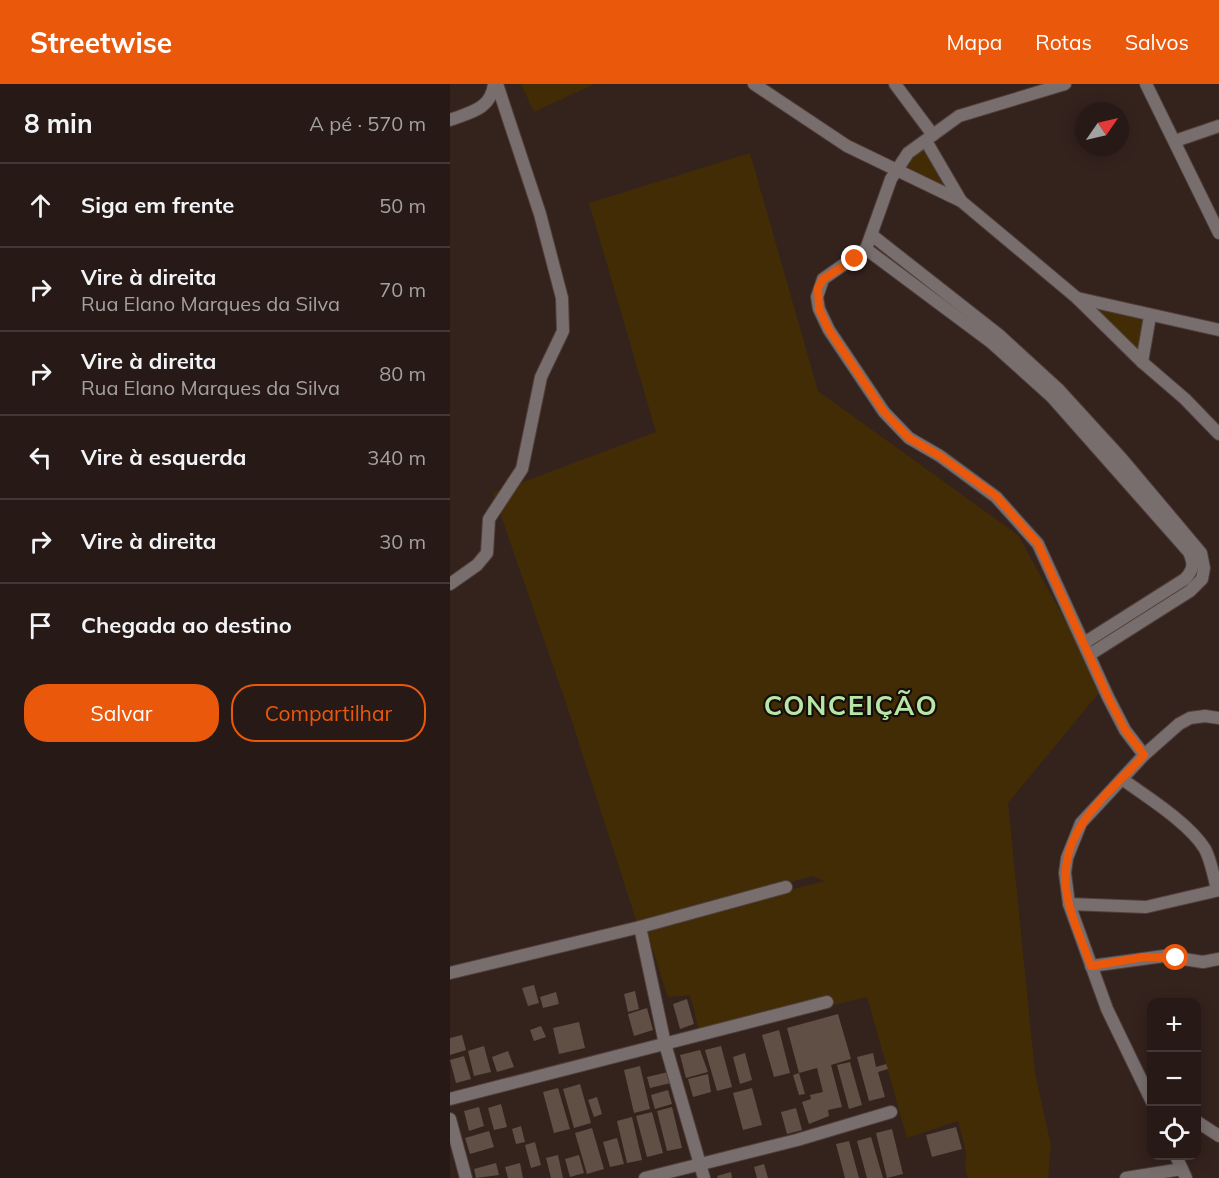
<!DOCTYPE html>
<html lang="pt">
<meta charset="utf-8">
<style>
:root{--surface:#271a16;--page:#332723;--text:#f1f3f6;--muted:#a4a1a1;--line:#433835;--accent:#ea580c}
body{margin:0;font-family:Mulish,sans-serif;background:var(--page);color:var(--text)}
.controls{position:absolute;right:18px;bottom:18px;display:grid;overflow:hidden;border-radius:12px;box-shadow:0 3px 15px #0003}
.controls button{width:54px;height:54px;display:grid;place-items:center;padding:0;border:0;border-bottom:2px solid var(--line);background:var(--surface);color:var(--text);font:30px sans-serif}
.compass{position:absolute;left:625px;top:18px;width:54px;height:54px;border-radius:50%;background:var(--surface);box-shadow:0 3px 15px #0003;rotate:56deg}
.stop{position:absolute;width:18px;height:18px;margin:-14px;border:4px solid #ea580c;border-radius:50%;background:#fff}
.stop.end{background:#ea580c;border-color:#fff;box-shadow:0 2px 6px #0008}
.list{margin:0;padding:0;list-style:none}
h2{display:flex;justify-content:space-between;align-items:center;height:78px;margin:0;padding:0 24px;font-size:26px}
h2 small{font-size:20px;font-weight:400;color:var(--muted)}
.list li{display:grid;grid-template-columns:39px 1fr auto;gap:18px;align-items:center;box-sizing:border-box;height:84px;padding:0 24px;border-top:2px solid var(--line)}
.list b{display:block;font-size:22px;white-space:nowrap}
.list p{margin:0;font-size:20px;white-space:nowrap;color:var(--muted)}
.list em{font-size:20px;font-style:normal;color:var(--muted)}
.actions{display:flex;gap:12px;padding:18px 24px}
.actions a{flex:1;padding:14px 0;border:2px solid var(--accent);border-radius:24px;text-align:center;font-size:21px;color:var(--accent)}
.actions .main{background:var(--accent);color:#fff}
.icon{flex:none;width:33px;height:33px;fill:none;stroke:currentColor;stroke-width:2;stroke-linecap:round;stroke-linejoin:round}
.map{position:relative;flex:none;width:769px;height:1094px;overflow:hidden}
header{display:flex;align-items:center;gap:36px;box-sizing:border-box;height:84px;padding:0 30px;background:var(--accent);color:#fff}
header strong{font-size:28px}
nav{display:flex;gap:33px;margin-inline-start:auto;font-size:21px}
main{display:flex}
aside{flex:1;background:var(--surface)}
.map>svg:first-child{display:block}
.green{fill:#422c06}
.building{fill:#604f44}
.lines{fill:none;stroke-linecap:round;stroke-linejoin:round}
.minor-casing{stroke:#503f3b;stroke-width:14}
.minor{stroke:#786e6e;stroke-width:12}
.route{stroke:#ea580c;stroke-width:8}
.labels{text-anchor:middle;stroke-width:4.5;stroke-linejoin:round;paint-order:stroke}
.district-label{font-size:27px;font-weight:bold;letter-spacing:1.5px;fill:#b8e7a5;stroke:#160e0c}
</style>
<header>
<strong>Streetwise</strong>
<nav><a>Mapa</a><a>Rotas</a><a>Salvos</a></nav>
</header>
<main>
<aside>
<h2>8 min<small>A pé · 570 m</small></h2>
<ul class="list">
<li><svg class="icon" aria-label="ahead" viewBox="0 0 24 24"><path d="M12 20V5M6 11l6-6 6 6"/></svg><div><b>Siga em frente</b></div><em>50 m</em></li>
<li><svg class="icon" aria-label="right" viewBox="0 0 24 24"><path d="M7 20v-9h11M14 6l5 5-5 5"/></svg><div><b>Vire à direita</b><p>Rua Elano Marques da Silva</p></div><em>70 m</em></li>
<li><svg class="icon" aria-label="right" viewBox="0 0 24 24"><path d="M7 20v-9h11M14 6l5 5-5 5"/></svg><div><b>Vire à direita</b><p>Rua Elano Marques da Silva</p></div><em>80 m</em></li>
<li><svg class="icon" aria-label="left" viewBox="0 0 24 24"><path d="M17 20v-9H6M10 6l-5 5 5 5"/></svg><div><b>Vire à esquerda</b></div><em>340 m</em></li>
<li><svg class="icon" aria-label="right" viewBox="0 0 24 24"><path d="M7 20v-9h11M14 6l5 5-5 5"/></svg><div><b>Vire à direita</b></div><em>30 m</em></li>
<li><svg class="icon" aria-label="arrive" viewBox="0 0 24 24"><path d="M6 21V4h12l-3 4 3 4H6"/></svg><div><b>Chegada ao destino</b></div></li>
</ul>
<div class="actions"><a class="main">Salvar</a><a>Compartilhar</a></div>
</aside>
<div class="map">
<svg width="769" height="1094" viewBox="0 0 769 1094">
<rect width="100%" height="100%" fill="#34221d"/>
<g class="green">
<path d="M71,0H144L84,28Z"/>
<path d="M475,60L504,109L451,87L459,72Z"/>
<path d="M300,69L368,307L568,451L653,604L558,719L585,989L601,1061L598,1094H518L515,1083L516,1068L508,1037L457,1054L417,913L251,953L240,911L218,913L196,845L374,797L363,792L187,839L116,619L43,409L206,348L139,119Z"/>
<path d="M630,218L707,230L691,274Z"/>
</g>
<g class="building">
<path d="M84,901L89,919L78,922L72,904Z"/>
<path d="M185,907L189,925L178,928L174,910Z"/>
<path d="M106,908L109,920L93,924L90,913Z"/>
<path d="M237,915L244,940L230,945L223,920Z"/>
<path d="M197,924L203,946L184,952L178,930Z"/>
<path d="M388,930L401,975L381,981L392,1023L378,1026L379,1032L359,1040L352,1018L361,1015L360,1011L373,1008L367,984L349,989L337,944Z"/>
<path d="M129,938L135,964L109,970L103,944Z"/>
<path d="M91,942L96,953L84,957L80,946Z"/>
<path d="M329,946L340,989L324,993L312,951Z"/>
<path d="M12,951L16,966L0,971V954Z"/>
<path d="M34,962L41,988L24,992L18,967Z"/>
<path d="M271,962L282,1003L267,1007L255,966Z"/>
<path d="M250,966L258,988L236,994L230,971Z"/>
<path d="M58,967L64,983L47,988L42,973Z"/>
<path d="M295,969L302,996L290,1000L283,973Z"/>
<path d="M423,969L426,983L436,980L438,985L428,988L435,1013L419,1017L407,973Z"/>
<path d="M14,972L21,995L6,999L0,976Z"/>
<path d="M400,978L412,1021L399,1025L387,981Z"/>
<path d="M190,982L200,1025L184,1029L174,986Z"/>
<path d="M218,988L221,999L200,1004L197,993Z"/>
<path d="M349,989L355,1010L349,1011L343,991Z"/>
<path d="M258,990L261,1008L243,1013L238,995Z"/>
<path d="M130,1000L141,1039L124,1044L113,1005Z"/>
<path d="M108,1004L120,1045L104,1049L93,1008Z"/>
<path d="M302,1004L312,1041L293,1046L283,1009Z"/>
<path d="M218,1006L222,1020L205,1025L201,1011Z"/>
<path d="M147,1013L152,1030L144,1033L138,1016Z"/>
<path d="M51,1020L57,1043L44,1046L38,1024Z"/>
<path d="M29,1023L34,1042L19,1047L14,1027Z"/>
<path d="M222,1023L232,1064L217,1067L207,1027Z"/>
<path d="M346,1024L352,1046L337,1050L331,1028Z"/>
<path d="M202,1028L213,1069L197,1073L186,1032Z"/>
<path d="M182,1033L192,1076L177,1079L167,1037Z"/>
<path d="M71,1042L75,1058L66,1060L62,1045Z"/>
<path d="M506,1043L512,1065L482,1073L476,1051Z"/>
<path d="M142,1044L154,1085L137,1090L125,1049Z"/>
<path d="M442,1045L453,1090L437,1094L426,1049Z"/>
<path d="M39,1047L44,1063L20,1070L15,1054Z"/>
<path d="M421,1053L433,1094H417L407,1057Z"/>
<path d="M167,1054L174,1080L160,1083L153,1058Z"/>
<path d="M399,1057L409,1094H395L386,1060Z"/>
<path d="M85,1058L91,1081L81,1084L75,1061Z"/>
<path d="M108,1071L113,1094H101L96,1074Z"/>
<path d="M129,1071L134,1089L120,1093L115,1075Z"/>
<path d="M46,1079L49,1091L26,1094L24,1085Z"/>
<path d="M70,1079L73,1094H58L55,1083Z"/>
<path d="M314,1080L318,1094H307L304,1083Z"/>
<path d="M281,1088L282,1094H268L267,1092Z"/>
</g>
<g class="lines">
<defs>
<g id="minor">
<path d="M304,0L397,62L511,117L627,214L692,278L735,315L769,350"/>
<path d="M445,0L483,51"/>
<path d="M615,0L509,32L458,69L441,95L416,165L373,195L367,213L369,225L379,246L434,328L459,354L490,372L546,413L588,460L658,613L675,646L694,671"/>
<path d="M696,0L769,149"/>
<path d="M0,36C21,28 41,25 44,0"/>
<path d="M476,57L511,117"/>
<path d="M725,57L769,42"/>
<path d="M423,152L549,251L609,306L672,375L751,469L754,484L752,495L740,507L639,571"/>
<path d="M416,165L542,259L602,313L739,468C744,480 744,485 735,495L634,559"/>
<path d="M627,214L769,246"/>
<path d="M692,278L700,232"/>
<path d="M0,500L27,481L37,469L39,435L72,385L91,293L113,247L112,214L90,130L47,0"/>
<path d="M672,695C697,713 739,739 755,765C761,777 764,792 767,806"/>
<path d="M619,820L696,823L769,806"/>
<path d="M190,843L215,960L254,1094"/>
<path d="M641,882L714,872L753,878L769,875"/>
<path d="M0,889L190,843L336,803"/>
<path d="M0,1015L377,918"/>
<path d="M702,1018L657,925L619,820L615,789L617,774L631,739L694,671L729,640L740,634L755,632L769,634"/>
<path d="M0,1035L16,1094"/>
<path d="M746,1037L769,1052"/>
<path d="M726,1072L736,1094"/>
<path d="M195,1094L347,1056L441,1028"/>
<path d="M676,1094L732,1085"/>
</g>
</defs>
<use href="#minor" class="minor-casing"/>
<use href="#minor" class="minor"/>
</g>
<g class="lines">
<path class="route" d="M405,175L373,195L368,204L369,225L379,246L434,328L459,354L490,372L546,412L588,460L658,613L675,646L694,671C653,716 601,751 619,820C624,841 634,862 641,882L694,873L726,874"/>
</g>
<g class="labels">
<g class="district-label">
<text x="401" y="631">CONCEIÇÃO</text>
</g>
</g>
</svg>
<div class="controls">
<button>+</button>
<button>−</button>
<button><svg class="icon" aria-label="locate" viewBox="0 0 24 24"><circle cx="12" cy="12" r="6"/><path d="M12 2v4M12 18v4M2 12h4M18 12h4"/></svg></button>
</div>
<svg class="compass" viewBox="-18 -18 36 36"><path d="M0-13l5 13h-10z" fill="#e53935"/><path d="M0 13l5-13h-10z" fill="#a4a1a1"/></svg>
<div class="stop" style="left:726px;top:874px"></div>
<div class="stop end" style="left:405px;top:175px"></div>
</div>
</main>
